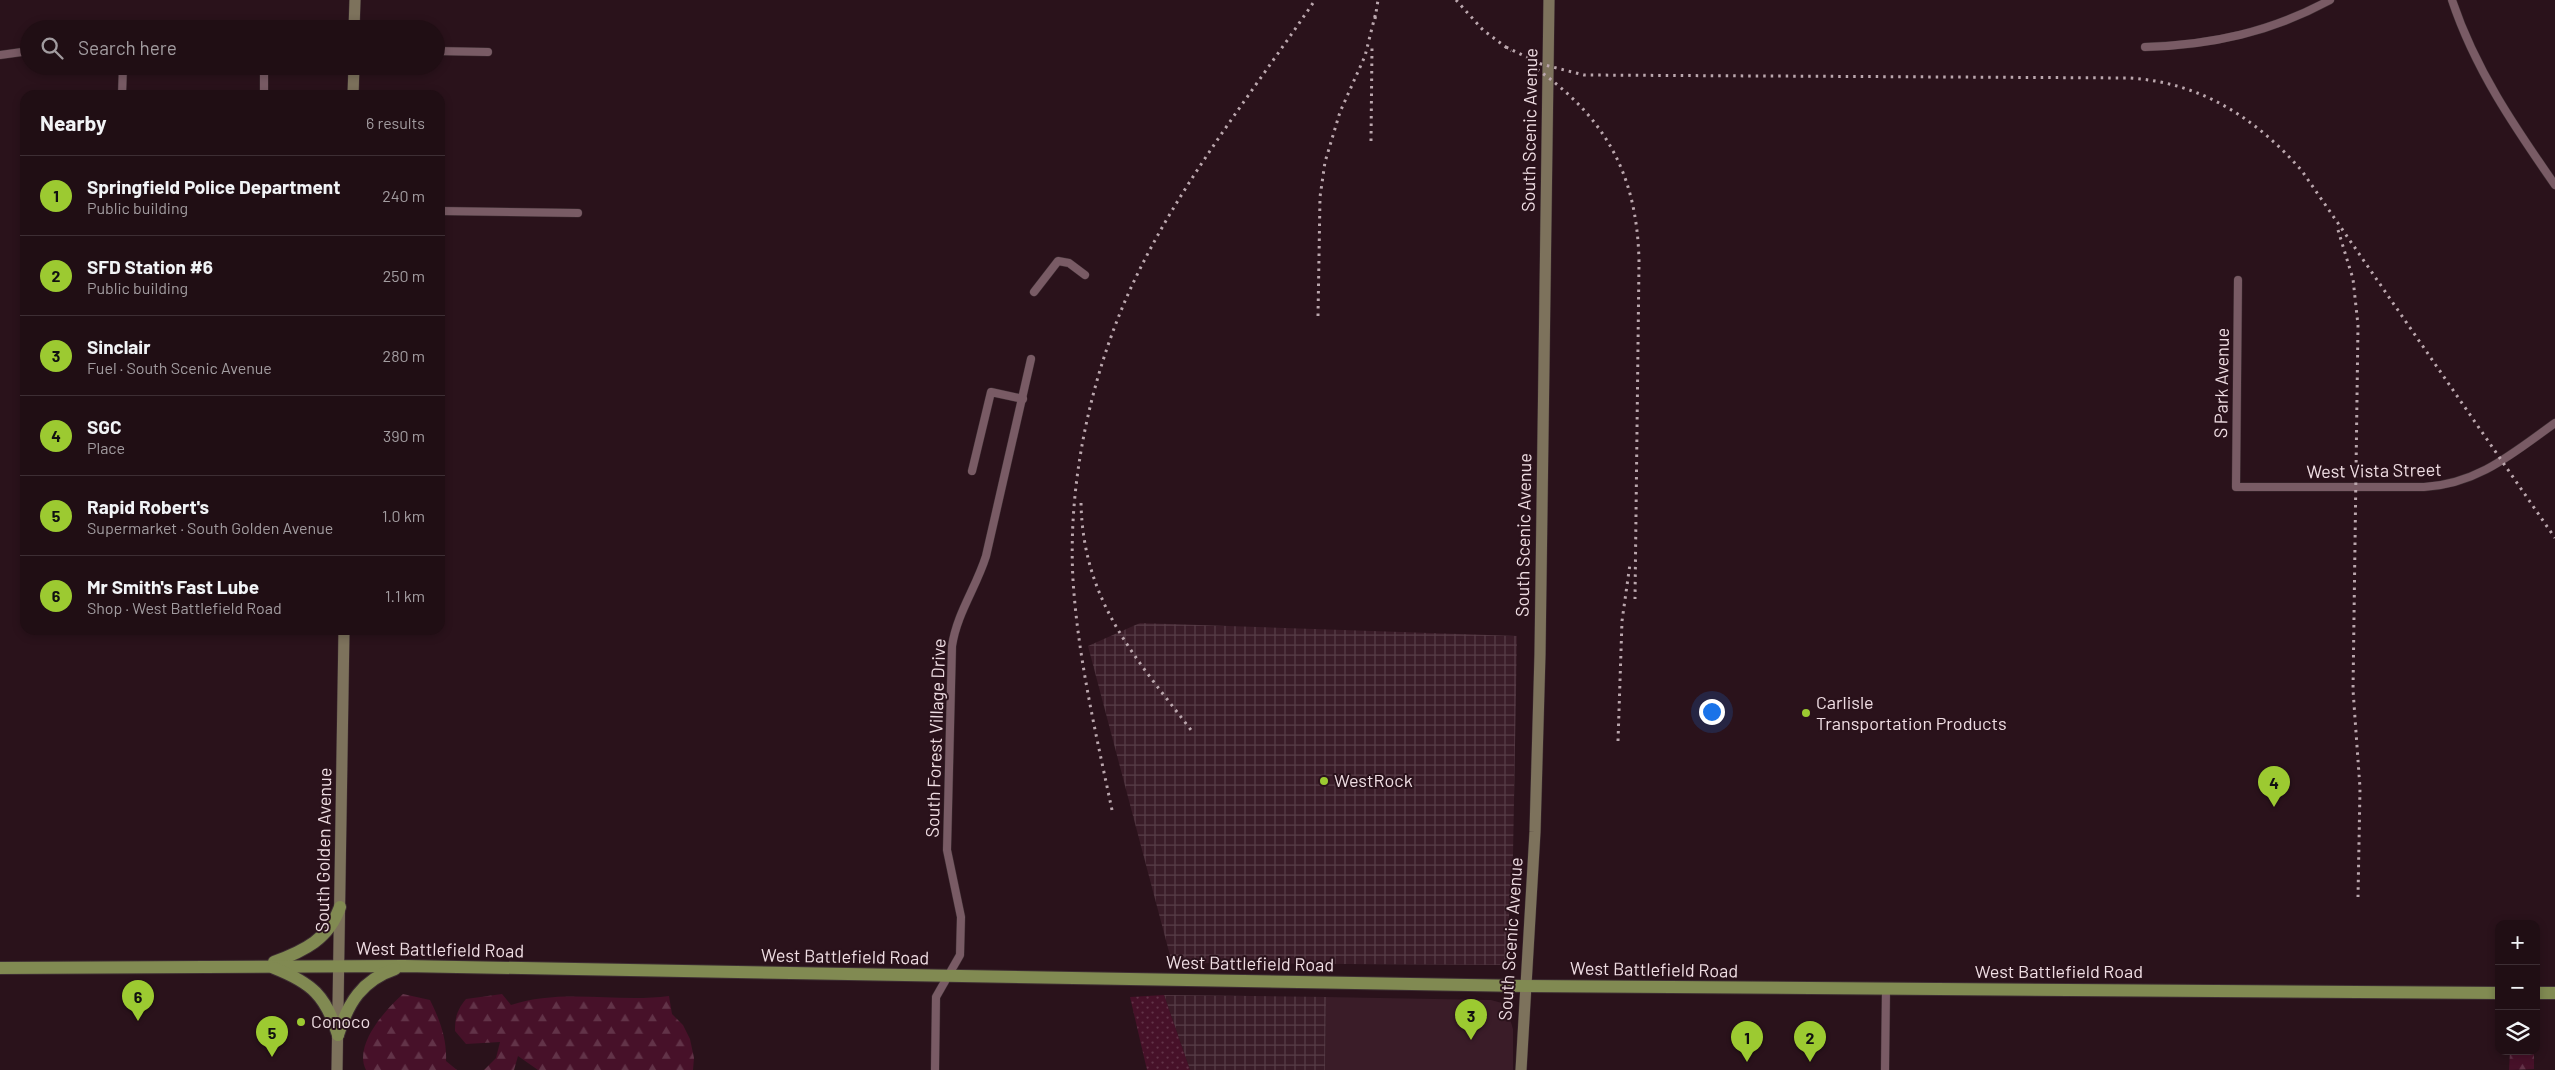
<!DOCTYPE html>
<meta charset="utf-8">
<style>
:root{--surface:#200e14;--page:#2d1c22;--text:#f1f3f6;--muted:#a29ca0;--line:#3d2e34;--accent:#9cca31}
body{margin:0;font-family:Barlow,sans-serif;background:var(--page);color:var(--text)}
.controls{position:absolute;right:15px;bottom:15px;display:grid;overflow:hidden;border-radius:10px;box-shadow:0 2px 8px #0003}
.controls button{width:45px;height:45px;display:grid;place-items:center;padding:0;border:0;border-bottom:1px solid var(--line);background:var(--surface);color:var(--text);font:25px sans-serif}
.you{position:absolute;left:1711px;top:711px;width:18px;height:18px;margin:-12px;border:4px solid #fff;border-radius:50%;background:#1a73e8;box-shadow:0 0 0 8px #1a73e833}
.badge{display:grid;place-items:center;width:32px;height:32px;border-radius:50%;background:var(--accent);color:#111;font-size:16px;font-weight:700}
.pin{position:absolute;translate:-50% -41px;filter:drop-shadow(0 1px 2px #0008)}
.pin::after{content:'';position:absolute;top:26px;width:18px;height:15px;background:inherit;clip-path:polygon(0 0,100% 0,50% 100%)}
.list{margin:0;padding:0;list-style:none}
h2{display:flex;justify-content:space-between;align-items:center;height:65px;margin:0;padding:0 20px;font-size:21px}
h2 small{font-size:16px;font-weight:400;color:var(--muted)}
.list li{display:grid;grid-template-columns:32px 1fr auto;gap:15px;align-items:center;box-sizing:border-box;height:80px;padding:0 20px;border-top:1px solid var(--line)}
.list b{display:block;font-size:19px;white-space:nowrap}
.list p{margin:0;font-size:16px;white-space:nowrap;color:var(--muted)}
.list em{font-size:16px;font-style:normal;color:var(--muted)}
.icon{flex:none;width:28px;height:28px;fill:none;stroke:currentColor;stroke-width:2;stroke-linecap:round;stroke-linejoin:round}
.map{position:relative;flex:none;width:2555px;height:1070px;overflow:hidden}
.search{position:absolute;background:var(--surface);box-shadow:0 2px 8px #0003;left:20px;top:20px;width:425px;height:55px;display:flex;align-items:center;gap:12px;box-sizing:border-box;padding:0 18px;border-radius:28px;color:var(--muted);font-size:19px}
.panel{position:absolute;background:var(--surface);box-shadow:0 2px 8px #0003;left:20px;top:90px;width:425px;height:545px;border-radius:15px}
.map>svg:first-child{display:block}
.built{fill:#3a1c28}
.industrial{fill:url(#industrial-grid)}
.grass{fill:url(#grass-dots)}
.forest{fill:url(#forest-firs)}
.lines{fill:none;stroke-linecap:round;stroke-linejoin:round}
.street-casing{stroke:#3d2d32;stroke-width:9}
.secondary-casing{stroke:#3d2d32;stroke-width:12}
.primary-casing{stroke:#3d2d32;stroke-width:14}
.street{stroke:#795b65;stroke-width:8}
.secondary{stroke:#7d725c;stroke-width:11}
.primary{stroke:#818a52;stroke-width:12}
.rail{stroke:#bba7ae;stroke-width:3;stroke-dasharray:2.5 5;stroke-linecap:butt}
.poi-dot{fill:#9cca31;stroke:#2a121b;stroke-width:2}
.labels{text-anchor:middle;stroke-width:4;stroke-linejoin:round;paint-order:stroke}
.street-label{font-size:18px;fill:#efdde3;stroke:#2a121b}
.poi-label{font-size:18px;fill:#efdde3;stroke:#2a121b;text-anchor:start}
</style>
<div class="map">
<svg width="2555" height="1070" viewBox="0 0 2555 1070">
<defs>
<pattern id="industrial-grid" width="8" height="8" patternUnits="userSpaceOnUse" patternTransform="scale(1.25)"><rect width="8" height="8" fill="#3a1c28"/><path d="M0 4h8M4 0v8" fill="none" stroke="#573d47"/></pattern>
<pattern id="grass-dots" width="8" height="8" patternUnits="userSpaceOnUse" patternTransform="scale(1.25)"><rect width="8" height="8" fill="#471129"/><path d="M2 2h.1M6 6h.1" fill="none" stroke="#623348" stroke-width="1.8" stroke-linecap="round"/></pattern>
<pattern id="forest-firs" width="22" height="20" patternUnits="userSpaceOnUse" patternTransform="scale(1.25)"><rect width="22" height="20" fill="#471129"/><path d="M5 1l3.5 6h-7zM16 11l3.5 6h-7z" fill="#623348"/></pattern>
</defs>
<rect width="100%" height="100%" fill="#2a121b"/>
<path class="built" d="M1326,997L1491,1000L1502,1003L1507,1009L1513,1029V1070H1325Z"/>
<g class="industrial">
<path d="M1140,623L1517,636L1513,854L1506,965L1172,963L1088,646Z"/>
<path d="M1164,995L1326,997L1325,1070H1190Z"/>
</g>
<path class="grass" d="M1164,995L1190,1070H1147L1130,997Z"/>
<g class="forest">
<path d="M403,994L430,1000C440,1020 447,1039 446,1061L457,1070H366C353,1045 386,1009 403,994Z"/>
<path d="M502,994L511,1005C562,988 617,1003 669,996L672,1014L683,1025L690,1039L694,1058L693,1070H538L518,1056L514,1070H484L496,1058L500,1042L466,1044L455,1031C455,1017 457,1010 466,999Z"/>
<path d="M2510,1051H2534V1069L2509,1070Z"/>
</g>
<g class="lines">
<defs>
<g id="street">
<path d="M2452,0C2475,69 2514,126 2555,185"/>
<path d="M2145,47C2212,45 2271,32 2330,0"/>
<path d="M436,51L488,52"/>
<path d="M0,55L29,51"/>
<path d="M122,95L123,66"/>
<path d="M264,95V66"/>
<path d="M440,211L578,213"/>
<path d="M2238,280L2236,487H2424C2478,484 2513,453 2555,423"/>
<path d="M1034,292L1058,261L1069,263L1085,275"/>
<path d="M972,471L991,392L1023,399"/>
<path d="M935,1070L936,997L960,955L961,917L947,850L952,646C957,613 976,588 986,556L1031,359"/>
<path d="M1885,1070L1886,989"/>
</g>
<g id="secondary">
<path d="M354,29L355,0"/>
<path d="M353,95L354,66"/>
<path d="M337,1070L344,630"/>
<path d="M1521,1070L1535,832L1540,654L1549,0"/>
</g>
<g id="primary">
<path d="M274,962C304,951 329,939 340,907"/>
<path d="M0,968L404,966L1524,986L2499,993"/>
<path d="M274,968C312,983 326,996 338,1035"/>
<path d="M2536,993H2555"/>
<path d="M338,1035C348,1003 362,980 395,969"/>
</g>
</defs>
<use href="#street" class="street-casing"/>
<use href="#secondary" class="secondary-casing"/>
<use href="#primary" class="primary-casing"/>
<use href="#street" class="street"/>
<use href="#secondary" class="secondary"/>
<use href="#primary" class="primary"/>
<g class="rail">
<path d="M1456,0L1483,30L1511,51"/>
<path d="M1375,19L1378,0"/>
<path d="M1506,47L1541,64L1584,75L2129,78C2200,82 2256,118 2302,171L2555,538"/>
<path d="M1531,65C1604,115 1637,172 1639,261L1635,599"/>
<path d="M1371,141L1372,46"/>
<path d="M2338,230L2353,279L2358,325L2353,690L2360,788L2358,897"/>
<path d="M1318,316L1320,197L1325,162L1340,112L1365,56L1376,12"/>
<path d="M1081,503C1083,601 1135,657 1191,730"/>
<path d="M1618,741L1622,621L1630,564"/>
<path d="M1112,810C1096,734 1078,658 1073,580C1067,475 1095,355 1144,261C1191,169 1257,86 1315,0"/>
</g>
</g>
<g class="poi-dot">
<circle cx="1806" cy="713" r="5"/>
<circle cx="1324" cy="781" r="5"/>
<circle cx="301" cy="1022" r="5"/>
</g>
<g class="labels">
<g class="street-label">
<text transform="translate(1530 130) rotate(-89)" y="6">South Scenic Avenue</text>
<text transform="translate(2222 383) rotate(-89)" y="6">S Park Avenue</text>
<text transform="translate(2374 471) rotate(-1)" y="6">West Vista Street</text>
<text transform="translate(1524 535) rotate(-89)" y="6">South Scenic Avenue</text>
<text transform="translate(936 738) rotate(-88)" y="6">South Forest Village Drive</text>
<text transform="translate(324 850) rotate(-89)" y="6">South Golden Avenue</text>
<text transform="translate(1511 939) rotate(-86)" y="6">South Scenic Avenue</text>
<text transform="translate(440 950) rotate(1)" y="6">West Battlefield Road</text>
<text transform="translate(845 957) rotate(1)" y="6">West Battlefield Road</text>
<text transform="translate(1250 964) rotate(1)" y="6">West Battlefield Road</text>
<text transform="translate(1654 970) rotate(1)" y="6">West Battlefield Road</text>
<text x="2059" y="978">West Battlefield Road</text>
</g>
<g class="poi-label">
<text x="1816" y="709">Carlisle<tspan x="1816" dy="21">Transportation Products</tspan></text>
<text x="1334" y="787">WestRock</text>
<text x="311" y="1028">Conoco</text>
</g>
</g>
</svg>
<div class="controls">
<button>+</button>
<button>−</button>
<button><svg class="icon" aria-label="layers" viewBox="0 0 24 24"><path d="M12 4l9 5-9 5-9-5zM3 14l9 5 9-5"/></svg></button>
</div>
<div class="you"></div>
<div class="pin badge" style="left:1747px;top:1062px">1</div>
<div class="pin badge" style="left:1810px;top:1062px">2</div>
<div class="pin badge" style="left:1471px;top:1040px">3</div>
<div class="pin badge" style="left:2274px;top:807px">4</div>
<div class="pin badge" style="left:272px;top:1057px">5</div>
<div class="pin badge" style="left:138px;top:1021px">6</div>
<div class="search"><svg class="icon" aria-label="search" viewBox="0 0 24 24"><circle cx="10" cy="10" r="6"/><path d="M15 15l6 6"/></svg>Search here</div>
<section class="panel">
<h2>Nearby<small>6 results</small></h2>
<ul class="list">
<li><span class="badge">1</span><div><b>Springfield Police Department</b><p>Public building</p></div><em>240 m</em></li>
<li><span class="badge">2</span><div><b>SFD Station #6</b><p>Public building</p></div><em>250 m</em></li>
<li><span class="badge">3</span><div><b>Sinclair</b><p>Fuel · South Scenic Avenue</p></div><em>280 m</em></li>
<li><span class="badge">4</span><div><b>SGC</b><p>Place</p></div><em>390 m</em></li>
<li><span class="badge">5</span><div><b>Rapid Robert's</b><p>Supermarket · South Golden Avenue</p></div><em>1.0 km</em></li>
<li><span class="badge">6</span><div><b>Mr Smith's Fast Lube</b><p>Shop · West Battlefield Road</p></div><em>1.1 km</em></li>
</ul>
</section>
</div>
